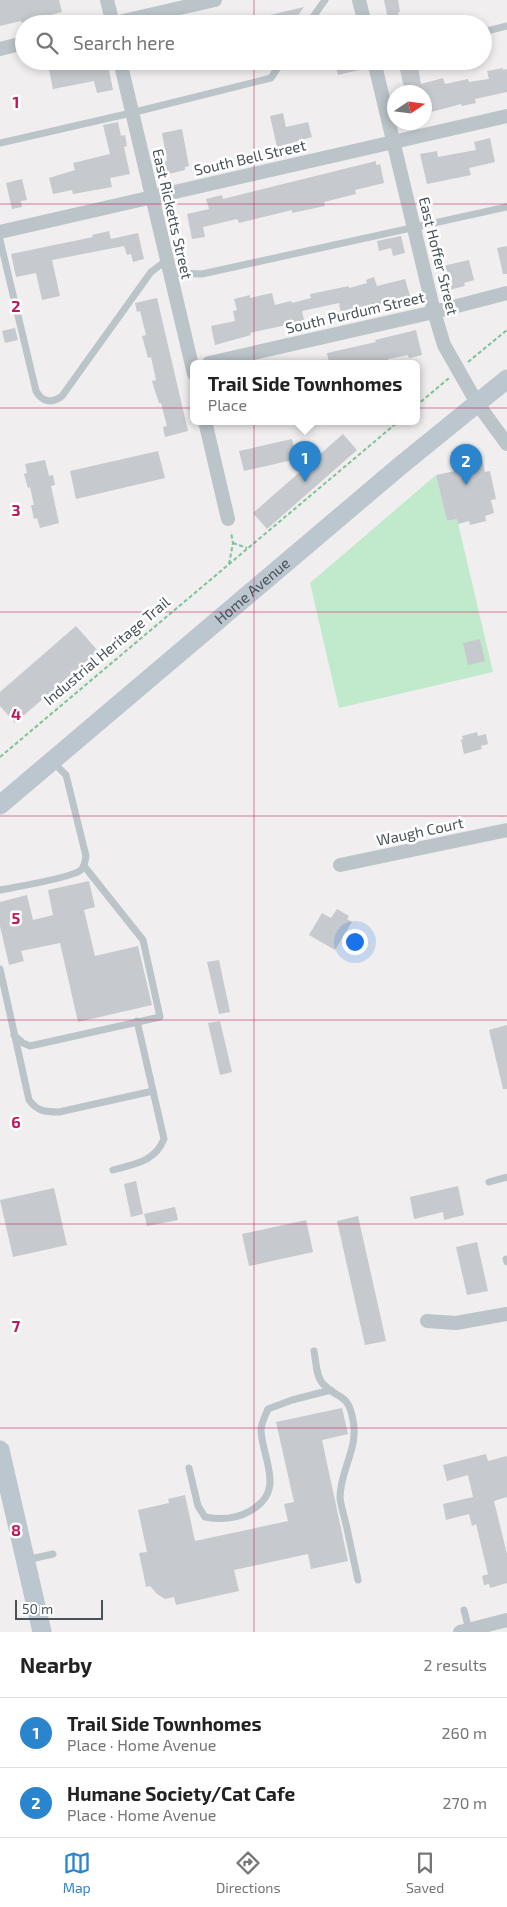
<!DOCTYPE html>
<meta charset="utf-8">
<style>
:root{--surface:#fff;--page:#f6f6f6;--text:#222;--muted:#767676;--line:#e0e0e0;--accent:#2b85cc}
body{margin:0;font-family:"Exo 2",sans-serif;background:var(--page);color:var(--text)}
.compass{position:absolute;left:387px;top:85px;width:45px;height:45px;border-radius:50%;background:var(--surface);box-shadow:0 2px 8px #0003;rotate:77deg}
.scale{position:absolute;left:15px;bottom:12px;width:88px;box-sizing:border-box;padding-left:5px;border:2px solid #485359;border-top:0;font-size:14px;line-height:18px;white-space:nowrap;color:#485359;-webkit-text-stroke:4px #fff;paint-order:stroke}
.you{position:absolute;left:354px;top:941px;width:18px;height:18px;margin:-12px;border:4px solid #fff;border-radius:50%;background:#1a73e8;box-shadow:0 0 0 8px #1a73e833}
.badge{display:grid;place-items:center;width:32px;height:32px;border-radius:50%;background:var(--accent);color:#fff;font-size:16px;font-weight:700}
.pin{position:absolute;translate:-50% -41px;filter:drop-shadow(0 1px 2px #0008)}
.pin::after{content:'';position:absolute;top:26px;width:18px;height:15px;background:inherit;clip-path:polygon(0 0,100% 0,50% 100%)}
.popup{position:absolute;left:190px;top:360px;width:230px;height:65px;box-sizing:border-box;display:grid;place-content:center;border-radius:8px;background:var(--surface);filter:drop-shadow(0 1px 4px #0005);font-size:16px;white-space:nowrap;color:var(--muted)}
.popup b{font-size:19px;color:var(--text)}
.popup::after{content:'';position:absolute;left:50%;top:100%;margin-left:-10px;border:10px solid transparent;border-top-color:var(--surface)}
.list{margin:0;padding:0;list-style:none}
h2{display:flex;justify-content:space-between;align-items:center;height:65px;margin:0;padding:0 20px;font-size:21px}
h2 small{font-size:16px;font-weight:400;color:var(--muted)}
.list li{display:grid;grid-template-columns:32px 1fr auto;gap:15px;align-items:center;box-sizing:border-box;height:70px;padding:0 20px;border-top:1px solid var(--line)}
.list b{display:block;font-size:19px;white-space:nowrap}
.list p{margin:0;font-size:16px;white-space:nowrap;color:var(--muted)}
.list em{font-size:16px;font-style:normal;color:var(--muted)}
.icon{flex:none;width:28px;height:28px;fill:none;stroke:currentColor;stroke-width:2;stroke-linecap:round;stroke-linejoin:round}
.map{position:relative;flex:none;width:507px;height:1632px;overflow:hidden}
.search{position:absolute;background:var(--surface);box-shadow:0 2px 8px #0003;left:15px;right:15px;top:15px;height:55px;display:flex;align-items:center;gap:12px;box-sizing:border-box;padding:0 18px;border-radius:28px;color:var(--muted);font-size:19px}
.sheet{height:205px;background:var(--surface)}
nav{display:flex;justify-content:space-around;align-items:center;box-sizing:border-box;height:70px;border-top:1px solid var(--line);background:var(--surface);font-size:14px;color:var(--muted)}
nav a{display:grid;justify-items:center;gap:2px}
nav .on{color:var(--accent)}
.map>svg:first-child{display:block}
.green{fill:#c0eacb}
.building{fill:#c6c9cd}
.lines{fill:none;stroke-linecap:round;stroke-linejoin:round}
.path{stroke:#7cc498;stroke-width:2;stroke-dasharray:4 2.5;stroke-linecap:butt}
.lane{stroke:#bac4c9;stroke-width:7}
.street{stroke:#bac4c9;stroke-width:14}
.secondary{stroke:#bbc6ce;stroke-width:19}
.grid{fill:none;stroke:#c2185b;stroke-width:1;stroke-opacity:0.55}
.labels{text-anchor:middle;stroke-width:5;stroke-linejoin:round;paint-order:stroke}
.street-label{font-size:15px;fill:#485359;stroke:#fff}
.grid-label{font-size:16px;text-anchor:middle;font-weight:bold;fill:#c2185b;stroke:#fff;stroke-width:5;stroke-linejoin:round;paint-order:stroke}
</style>
<div class="map">
<svg width="507" height="1632" viewBox="0 0 507 1632">
<rect width="100%" height="100%" fill="#f0eeee"/>
<path class="green" d="M436,475L447,521L457,519L493,672L339,708L310,583Z"/>
<g class="building">
<path d="M0,0H59L62,12L22,23L21,21L0,26Z"/>
<path d="M384,0H398L400,12H398L399,16L388,19Z"/>
<path d="M304,7L292,24H249V20Z"/>
<path d="M62,61L63,65L77,61H107L113,90L97,93L94,81L53,89L48,65Z"/>
<path d="M334,61H357L359,70L338,75Z"/>
<path d="M417,61L421,84L443,78L445,84L468,79L469,82L489,79L487,71L503,68V70L507,69V92L475,99L476,103L462,106L461,104L424,114V92H399V89L404,88L399,65Z"/>
<path d="M283,113L286,127L308,122L312,137L277,147L270,116Z"/>
<path d="M118,122L121,136L125,135L127,146L124,147L130,174L110,178L112,187L73,194L72,190L53,194L49,178L75,170L73,163L110,154L103,125Z"/>
<path d="M182,129L189,166L185,167V170L169,174L168,171L164,172L162,162L167,161L162,133Z"/>
<path d="M490,138L495,162L469,168L471,175L427,184L420,154L437,151L438,157L476,150L474,142Z"/>
<path d="M376,161V165L380,164L384,183L355,190L356,194L324,202L325,206L292,213V210L239,223L237,219L203,227L205,237L192,239L187,214L209,209L206,199L222,195L223,199Z"/>
<path d="M22,179L27,200L21,201L22,207L12,209L6,183Z"/>
<path d="M109,231L111,239L138,233L144,259L133,262L131,254L127,255L124,246L52,260L60,296L42,300L36,273L16,277L11,254L93,237L92,235Z"/>
<path d="M401,236L405,253L393,256L391,248L379,251L377,241Z"/>
<path d="M507,246V274H503L497,248Z"/>
<path d="M469,260L474,280L464,283L465,286L449,290L443,266Z"/>
<path d="M374,277L377,286L405,279L411,299L396,302L395,299L348,315L347,313L341,314L339,303L302,311L305,325L296,327L295,324H291L250,333L251,335L215,345L211,326L235,321L233,311L237,310L234,299L250,295V298L272,293L275,305L291,301L292,303L311,298L310,294L349,286V288L367,283L366,280Z"/>
<path d="M157,298L188,431L165,437L163,427L167,426L161,403H159L155,391L152,381L156,380L151,357L148,358L142,336L146,335L140,311L137,312L135,303Z"/>
<path d="M15,328L18,340L5,343L2,331Z"/>
<path d="M416,330L422,355L409,358L408,355L388,359L389,363H329L327,353L376,342L375,340Z"/>
<path d="M343,434L357,450L267,529L253,513Z"/>
<path d="M292,439L297,459L244,471L239,451Z"/>
<path d="M471,447L474,461L482,459L485,472L490,471L496,499L491,500L494,513L485,516L486,521L470,525L469,521L458,524L457,519L447,521L436,475L455,471L451,452Z"/>
<path d="M158,451L165,478L76,499L70,471Z"/>
<path d="M45,460L49,476L53,475L55,485L51,486L59,523L40,528L37,518L34,519L31,505H34L30,487L28,488L24,474L27,473L25,464Z"/>
<path d="M76,626L98,651L15,723L0,706V692Z"/>
<path d="M480,639L485,661L468,665L463,643Z"/>
<path d="M477,732L478,736L486,734L488,744L481,746L482,749L464,754L461,740L463,739L462,736Z"/>
<path d="M89,881L95,907L84,910L95,956L138,946L152,1005L78,1022L60,943L21,951L24,961L9,965L0,926V902L27,895L33,920L53,915L48,890Z"/>
<path d="M337,909L349,916L347,919L352,922L335,950L309,935L322,913L331,918Z"/>
<path d="M219,960L230,1012L219,1014L207,962Z"/>
<path d="M220,1021L232,1072L220,1075L208,1023Z"/>
<path d="M507,1025V1089H503L489,1030Z"/>
<path d="M136,1181L143,1214L131,1217L124,1184Z"/>
<path d="M458,1186L464,1215L444,1220L443,1212L414,1219L410,1197Z"/>
<path d="M54,1188L67,1245L13,1257L0,1200Z"/>
<path d="M175,1207L178,1220L147,1226L144,1214Z"/>
<path d="M358,1216L386,1341L365,1345L337,1221Z"/>
<path d="M306,1220L313,1252L249,1266L242,1234Z"/>
<path d="M477,1242L488,1291L467,1295L456,1247Z"/>
<path d="M342,1408L348,1434L322,1440L348,1561L311,1569L308,1554L234,1570L239,1591L176,1605L174,1597L165,1599L157,1594L150,1586L146,1587L139,1553L147,1552L138,1510L169,1503L168,1499L185,1495L195,1541L288,1521L284,1504L294,1502L276,1422Z"/>
<path d="M486,1454L488,1461L507,1456V1497L494,1501L507,1554V1583L490,1588L489,1584L484,1585L482,1576L488,1574L476,1524L472,1526L469,1514L446,1520L443,1504L473,1497L468,1475L447,1481L443,1465Z"/>
</g>
<g class="lines">
<g class="path">
<path d="M468,362L507,330"/>
<path d="M416,406L449,378"/>
<path d="M233,543L247,548"/>
<path d="M229,564L233,543L231,532"/>
<path d="M0,757L399,421"/>
</g>
<g class="lane">
<path d="M308,24L325,0"/>
<path d="M483,32L507,26"/>
<path d="M0,143L131,113L271,78L282,61"/>
<path d="M0,240L36,391C42,402 52,404 62,396L151,272L167,260"/>
<path d="M170,273L202,274L507,207"/>
<path d="M0,890C15,887 72,878 81,870C85,866 85,861 86,856L66,775L52,761"/>
<path d="M0,969L29,1100C37,1111 45,1112 59,1112L153,1091"/>
<path d="M14,1035L23,1043L30,1046L160,1017L143,940L84,866"/>
<path d="M113,1170C134,1164 155,1162 164,1139L137,1021"/>
<path d="M489,1182L507,1177"/>
<path d="M506,1259L507,1262"/>
<path d="M314,1351C316,1361 316,1377 323,1384C338,1400 348,1392 353,1420C359,1449 340,1469 340,1498C341,1506 344,1516 346,1524C350,1543 354,1561 358,1580"/>
<path d="M189,1468L198,1506L205,1517C220,1520 236,1519 250,1511C286,1491 263,1461 261,1431C261,1423 265,1416 268,1409L292,1400L331,1390"/>
<path d="M26,1560L53,1554"/>
<path d="M464,1610L469,1630"/>
</g>
<g class="street">
<path d="M107,0L113,24"/>
<path d="M359,0L365,24"/>
<path d="M110,24L215,0"/>
<path d="M0,49L24,43"/>
<path d="M120,61L194,374"/>
<path d="M374,61L434,312L444,345L477,403L507,444"/>
<path d="M0,232L507,116"/>
<path d="M209,363L434,312L507,293"/>
<path d="M205,421L228,519"/>
<path d="M340,865L507,830"/>
<path d="M427,1321L456,1323L507,1314"/>
<path d="M460,1632L507,1620"/>
</g>
<g class="secondary">
<path id="s1" d="M0,805L400,466L507,379"/>
<path d="M0,1450L42,1632"/>
</g>
</g>
<path class="grid" d="M254,0V24M254,61V1632M0,204H507M0,408H507M0,612H507M0,816H507M0,1020H507M0,1224H507M0,1428H507"/>
<g class="labels">
<g class="street-label">
<text transform="translate(250 158) rotate(-13)" y="5">South Bell Street</text>
<text transform="translate(172 214) rotate(77)" y="5">East Ricketts Street</text>
<text transform="translate(438 256) rotate(76)" y="5">East Hoffer Street</text>
<text transform="translate(355 313) rotate(-13)" y="5">South Purdum Street</text>
<text dy="5" stroke="none"><textPath href="#s1" startOffset="331">Home Avenue</textPath></text>
<text transform="translate(107 651) rotate(-40)" y="5">Industrial Heritage Trail</text>
<text transform="translate(420 832) rotate(-12)" y="5">Waugh Court</text>
</g>
</g>
<g class="grid-label">
<text x="16" y="108">1</text>
<text x="16" y="312">2</text>
<text x="16" y="516">3</text>
<text x="16" y="720">4</text>
<text x="16" y="924">5</text>
<text x="16" y="1128">6</text>
<text x="16" y="1332">7</text>
<text x="16" y="1536">8</text>
</g>
</svg>
<svg class="compass" viewBox="-18 -18 36 36"><path d="M0-13l5 13h-10z" fill="#e53935"/><path d="M0 13l5-13h-10z" fill="#767676"/></svg>
<div class="scale">50 m</div>
<div class="you"></div>
<div class="pin badge" style="left:305px;top:482px">1</div>
<div class="popup"><b>Trail Side Townhomes</b>Place</div>
<div class="pin badge" style="left:466px;top:485px">2</div>
<div class="search"><svg class="icon" aria-label="search" viewBox="0 0 24 24"><circle cx="10" cy="10" r="6"/><path d="M15 15l6 6"/></svg>Search here</div>
</div>
<section class="sheet">
<h2>Nearby<small>2 results</small></h2>
<ul class="list">
<li><span class="badge">1</span><div><b>Trail Side Townhomes</b><p>Place · Home Avenue</p></div><em>260 m</em></li>
<li><span class="badge">2</span><div><b>Humane Society/Cat Cafe</b><p>Place · Home Avenue</p></div><em>270 m</em></li>
</ul>
</section>
<nav>
<a class="on"><svg class="icon" aria-label="map" viewBox="0 0 24 24"><path d="M3 6l6-2 6 2 6-2v14l-6 2-6-2-6 2zM9 4v14M15 6v14"/></svg>Map</a>
<a><svg class="icon" aria-label="directions" viewBox="0 0 24 24"><path d="M12 3l9 9-9 9-9-9zM9 14v-3h6M13 9l2 2-2 2"/></svg>Directions</a>
<a><svg class="icon" aria-label="saved" viewBox="0 0 24 24"><path d="M7 4h10v16l-5-4-5 4z"/></svg>Saved</a>
</nav>
